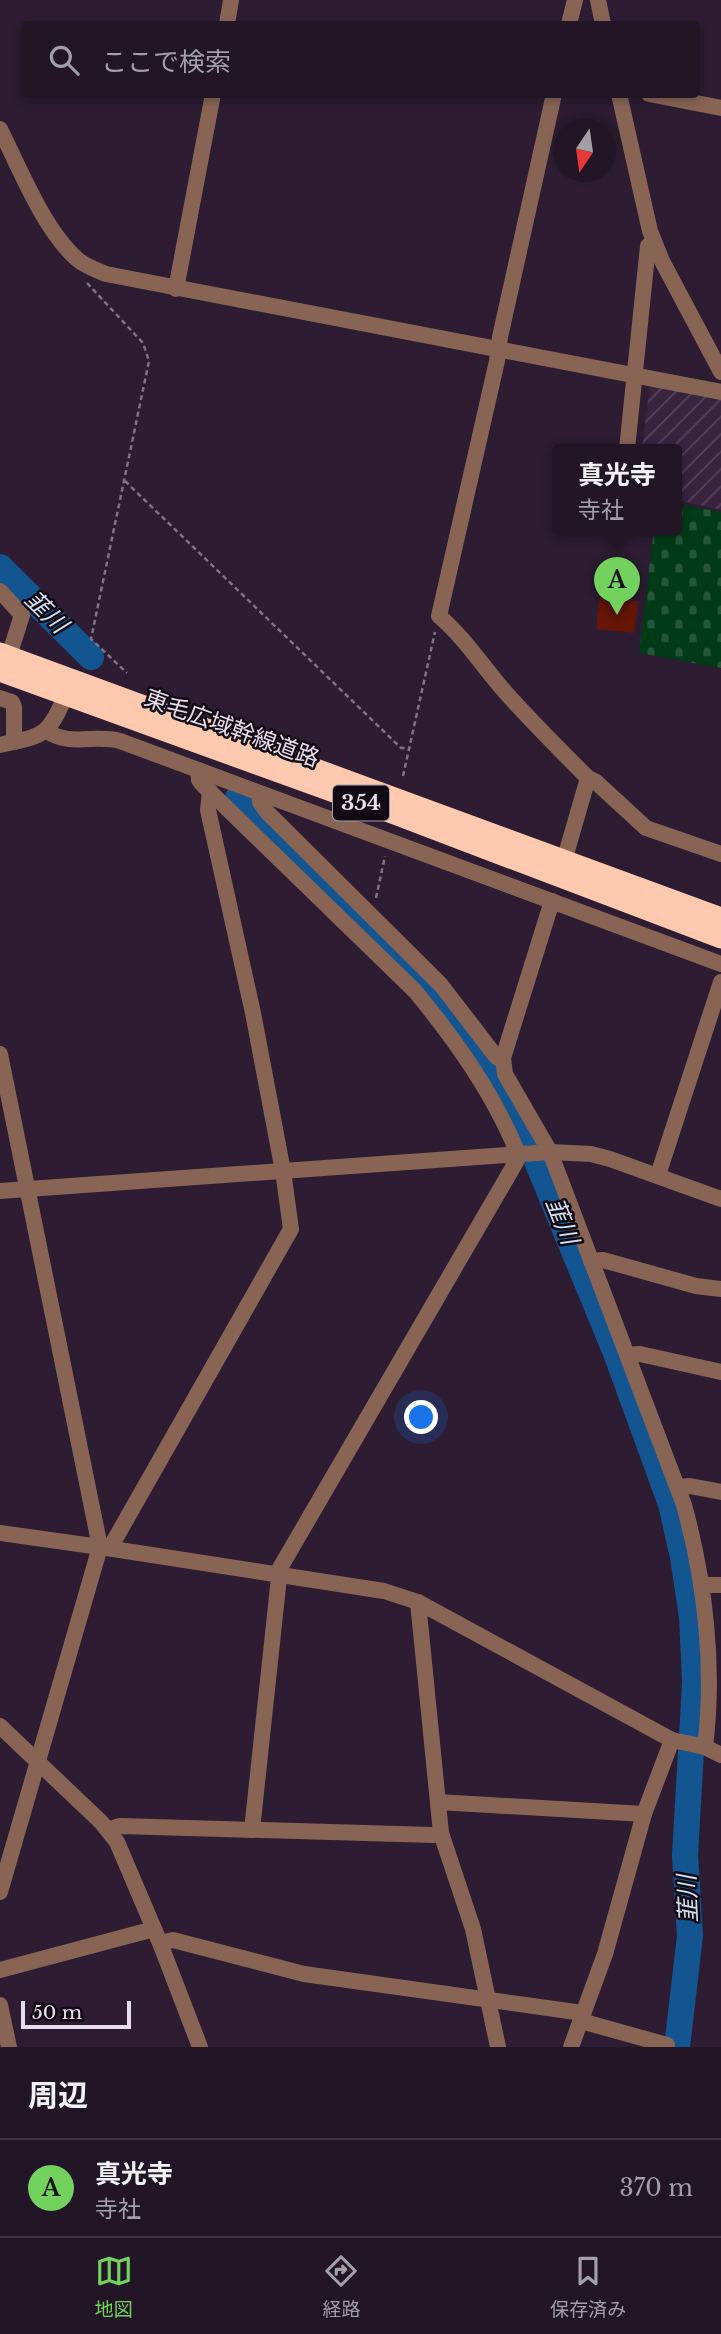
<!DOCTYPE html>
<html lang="ja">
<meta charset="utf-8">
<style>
:root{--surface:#221526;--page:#2e2232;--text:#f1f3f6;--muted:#a29fa7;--line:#3f3443;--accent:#72d25d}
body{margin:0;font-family:"Libre Baskerville","Noto Sans JP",serif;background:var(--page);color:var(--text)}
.compass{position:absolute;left:553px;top:119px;width:63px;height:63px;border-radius:50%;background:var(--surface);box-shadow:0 4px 10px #0003;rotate:193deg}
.scale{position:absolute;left:21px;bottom:18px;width:110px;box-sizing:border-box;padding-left:7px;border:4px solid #e8ddec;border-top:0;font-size:19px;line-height:24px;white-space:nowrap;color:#e8ddec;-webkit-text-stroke:5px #110a13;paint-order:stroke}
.you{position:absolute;left:422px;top:1418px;width:24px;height:24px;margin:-18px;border:5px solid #fff;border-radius:50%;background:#1a73e8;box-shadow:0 0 0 10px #1a73e833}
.badge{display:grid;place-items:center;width:46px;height:46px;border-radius:50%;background:var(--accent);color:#111;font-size:23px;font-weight:700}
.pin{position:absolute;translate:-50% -58px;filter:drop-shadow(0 2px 4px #0008)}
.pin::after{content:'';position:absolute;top:37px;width:24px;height:21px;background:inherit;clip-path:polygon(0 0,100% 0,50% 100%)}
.popup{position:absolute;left:552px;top:444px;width:130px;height:91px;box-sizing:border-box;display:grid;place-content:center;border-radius:7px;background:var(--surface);filter:drop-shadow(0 2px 5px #0005);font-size:23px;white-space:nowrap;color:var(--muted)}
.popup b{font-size:26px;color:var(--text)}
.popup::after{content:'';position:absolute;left:50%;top:100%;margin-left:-14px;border:14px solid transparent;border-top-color:var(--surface)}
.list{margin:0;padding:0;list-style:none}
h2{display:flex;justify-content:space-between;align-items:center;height:91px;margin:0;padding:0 28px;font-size:30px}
h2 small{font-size:23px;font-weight:400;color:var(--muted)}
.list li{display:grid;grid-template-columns:46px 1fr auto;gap:21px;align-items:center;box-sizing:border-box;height:98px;padding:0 28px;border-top:2px solid var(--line)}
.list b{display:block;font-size:26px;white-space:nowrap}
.list p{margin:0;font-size:23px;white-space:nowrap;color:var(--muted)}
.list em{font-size:23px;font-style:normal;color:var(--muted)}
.icon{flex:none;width:38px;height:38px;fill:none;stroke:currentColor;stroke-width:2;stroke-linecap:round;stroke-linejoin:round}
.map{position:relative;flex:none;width:721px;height:2047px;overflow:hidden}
.search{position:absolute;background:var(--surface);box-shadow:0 4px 10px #0003;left:21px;right:21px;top:21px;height:77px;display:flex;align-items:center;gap:18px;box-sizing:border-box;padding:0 24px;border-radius:7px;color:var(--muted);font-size:26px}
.sheet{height:189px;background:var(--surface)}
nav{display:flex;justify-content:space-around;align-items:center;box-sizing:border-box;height:98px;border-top:2px solid var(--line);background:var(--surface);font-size:19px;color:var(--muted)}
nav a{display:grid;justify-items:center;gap:4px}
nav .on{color:var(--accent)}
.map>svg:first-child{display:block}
.industrial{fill:url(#industrial-furrows)}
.cemetery{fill:url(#cemetery-stones)}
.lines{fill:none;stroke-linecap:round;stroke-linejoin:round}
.river{stroke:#135591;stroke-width:26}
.building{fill:#661506}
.path{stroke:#807184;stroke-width:2.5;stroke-dasharray:5 3.5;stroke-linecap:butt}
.minor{stroke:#886454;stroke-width:16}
.highway{stroke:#fec9af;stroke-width:21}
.labels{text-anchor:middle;stroke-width:5;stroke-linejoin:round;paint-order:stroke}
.shield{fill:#110a13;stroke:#a89eab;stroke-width:2}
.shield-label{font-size:21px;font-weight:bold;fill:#e8ddec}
.street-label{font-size:23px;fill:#e8ddec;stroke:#110a13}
.water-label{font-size:24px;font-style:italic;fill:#d1e1f2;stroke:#110a13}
</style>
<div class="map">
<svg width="721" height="2047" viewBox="0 0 721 2047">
<defs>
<pattern id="industrial-furrows" width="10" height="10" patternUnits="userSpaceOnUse" patternTransform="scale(1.75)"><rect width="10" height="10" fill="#392440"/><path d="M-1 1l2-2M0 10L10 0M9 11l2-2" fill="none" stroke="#56435c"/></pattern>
<pattern id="cemetery-stones" width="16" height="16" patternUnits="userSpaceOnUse" patternTransform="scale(1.75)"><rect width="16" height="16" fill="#003a17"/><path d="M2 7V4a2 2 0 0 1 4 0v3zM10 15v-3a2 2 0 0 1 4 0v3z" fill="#255639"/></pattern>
</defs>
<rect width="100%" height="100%" fill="#2d1c32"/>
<path class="industrial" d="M650,384L721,398V510L677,500L676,449H642Z"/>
<path class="cemetery" d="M677,504L721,512V668L639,653L654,529H676Z"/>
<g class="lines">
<g class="river">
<path d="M0,567L91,657"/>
<path d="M238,798L435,995L492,1074L527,1137L616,1353L671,1504L683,1557L692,1617L695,1681L692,1738"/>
<path d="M677,2047L690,1936L685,1855L691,1751"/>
</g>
</g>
<path class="building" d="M610,591L627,593L626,600L638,601L634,633L596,629L600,596L609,597Z"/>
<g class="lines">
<g class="path">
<path d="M87,283L143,343L149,361L91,639L127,673"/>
<path d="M125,481L401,748H409"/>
<path d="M403,776L435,632"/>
<path d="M376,898L385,856"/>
</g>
<g class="minor">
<path d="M598,0L603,24"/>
<path d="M227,24L231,0"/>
<path d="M569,24L575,0"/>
<path d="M554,94L500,337L497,361L439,616C465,638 483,667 506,693C532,722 560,750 588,778L596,782L646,828L721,854"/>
<path d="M619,94L650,231L662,261L721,372"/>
<path d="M649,94L721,108"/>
<path d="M0,129C20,169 44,230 77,259C85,266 96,270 106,274L721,392"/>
<path d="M176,289L213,94"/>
<path d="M627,449L648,246L654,242"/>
<path d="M0,591L22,615L9,656"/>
<path d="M0,698L12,702L14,707V742"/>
<path d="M47,731C70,747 94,734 120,741L721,964"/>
<path d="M0,745C44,735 47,738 66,695"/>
<path d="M198,770L199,780L202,784L415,991C448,1031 479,1073 502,1119C508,1131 514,1142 518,1155L516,1162L280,1568L252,1830"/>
<path d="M259,793L260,802L267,812L441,985L494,1054L498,1058H503"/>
<path d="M564,861L588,778"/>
<path d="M552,901L503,1058L505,1074L550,1152L684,1505C705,1581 715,1668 705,1747"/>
<path d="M0,1054L100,1547L0,1892"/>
<path d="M658,1175L721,982"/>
<path d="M0,1191L550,1152L591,1154L610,1159L721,1199"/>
<path d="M591,1261L603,1260L696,1286L721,1289"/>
<path d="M627,1355L640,1354L721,1372"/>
<path d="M678,1487L690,1486L721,1492"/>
<path d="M0,1533L100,1547L384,1591L418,1602L672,1740L705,1747L721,1755"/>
<path d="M110,1548L291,1229L283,1171L253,1013L208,810L210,791"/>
<path d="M701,1585H721"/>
<path d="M418,1602L441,1833L473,1929L498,2047"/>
<path d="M0,1726L101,1822L117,1842L160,1943L200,2047"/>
<path d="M438,1802L644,1814"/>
<path d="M108,1830L119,1826L433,1835L441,1833"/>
<path d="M160,1943L173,1940L304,1974L583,2013"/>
<path d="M0,1970L154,1929"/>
<path d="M0,2005L9,2047"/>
<path d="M581,2021L667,2045"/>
<path d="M571,2047L605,1954L644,1814L672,1740"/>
</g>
<g class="highway">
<path d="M0,653L721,918"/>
<path d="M0,671L397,815L721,938"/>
</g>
</g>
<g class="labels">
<rect class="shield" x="333" y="785.5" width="56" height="35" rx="5"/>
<g class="shield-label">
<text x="361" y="810">354</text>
</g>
<g class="street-label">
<text transform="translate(232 728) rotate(20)" y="8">東毛広域幹線道路</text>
</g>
<g class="water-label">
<text transform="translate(46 612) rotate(44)" y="8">韮川</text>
<text transform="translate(562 1221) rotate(68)" y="8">韮川</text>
<text transform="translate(688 1899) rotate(-93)" y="8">韮川</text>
</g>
</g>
</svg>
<svg class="compass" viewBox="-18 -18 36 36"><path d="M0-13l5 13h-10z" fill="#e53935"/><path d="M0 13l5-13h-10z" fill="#a29fa7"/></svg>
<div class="scale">50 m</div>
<div class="you"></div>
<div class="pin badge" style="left:617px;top:615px">A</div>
<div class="popup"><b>真光寺</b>寺社</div>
<div class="search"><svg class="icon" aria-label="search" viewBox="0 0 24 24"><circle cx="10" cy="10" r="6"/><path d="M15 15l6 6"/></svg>ここで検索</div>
</div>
<section class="sheet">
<h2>周辺<small></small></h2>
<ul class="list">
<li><span class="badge">A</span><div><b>真光寺</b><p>寺社</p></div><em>370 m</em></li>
</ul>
</section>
<nav>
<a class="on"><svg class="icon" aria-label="map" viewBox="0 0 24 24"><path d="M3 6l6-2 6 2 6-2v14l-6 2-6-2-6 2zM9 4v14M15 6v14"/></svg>地図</a>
<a><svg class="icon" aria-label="directions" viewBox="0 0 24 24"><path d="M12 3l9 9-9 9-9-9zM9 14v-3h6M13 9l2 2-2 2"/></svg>経路</a>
<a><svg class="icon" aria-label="saved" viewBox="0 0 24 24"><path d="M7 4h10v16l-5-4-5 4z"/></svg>保存済み</a>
</nav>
